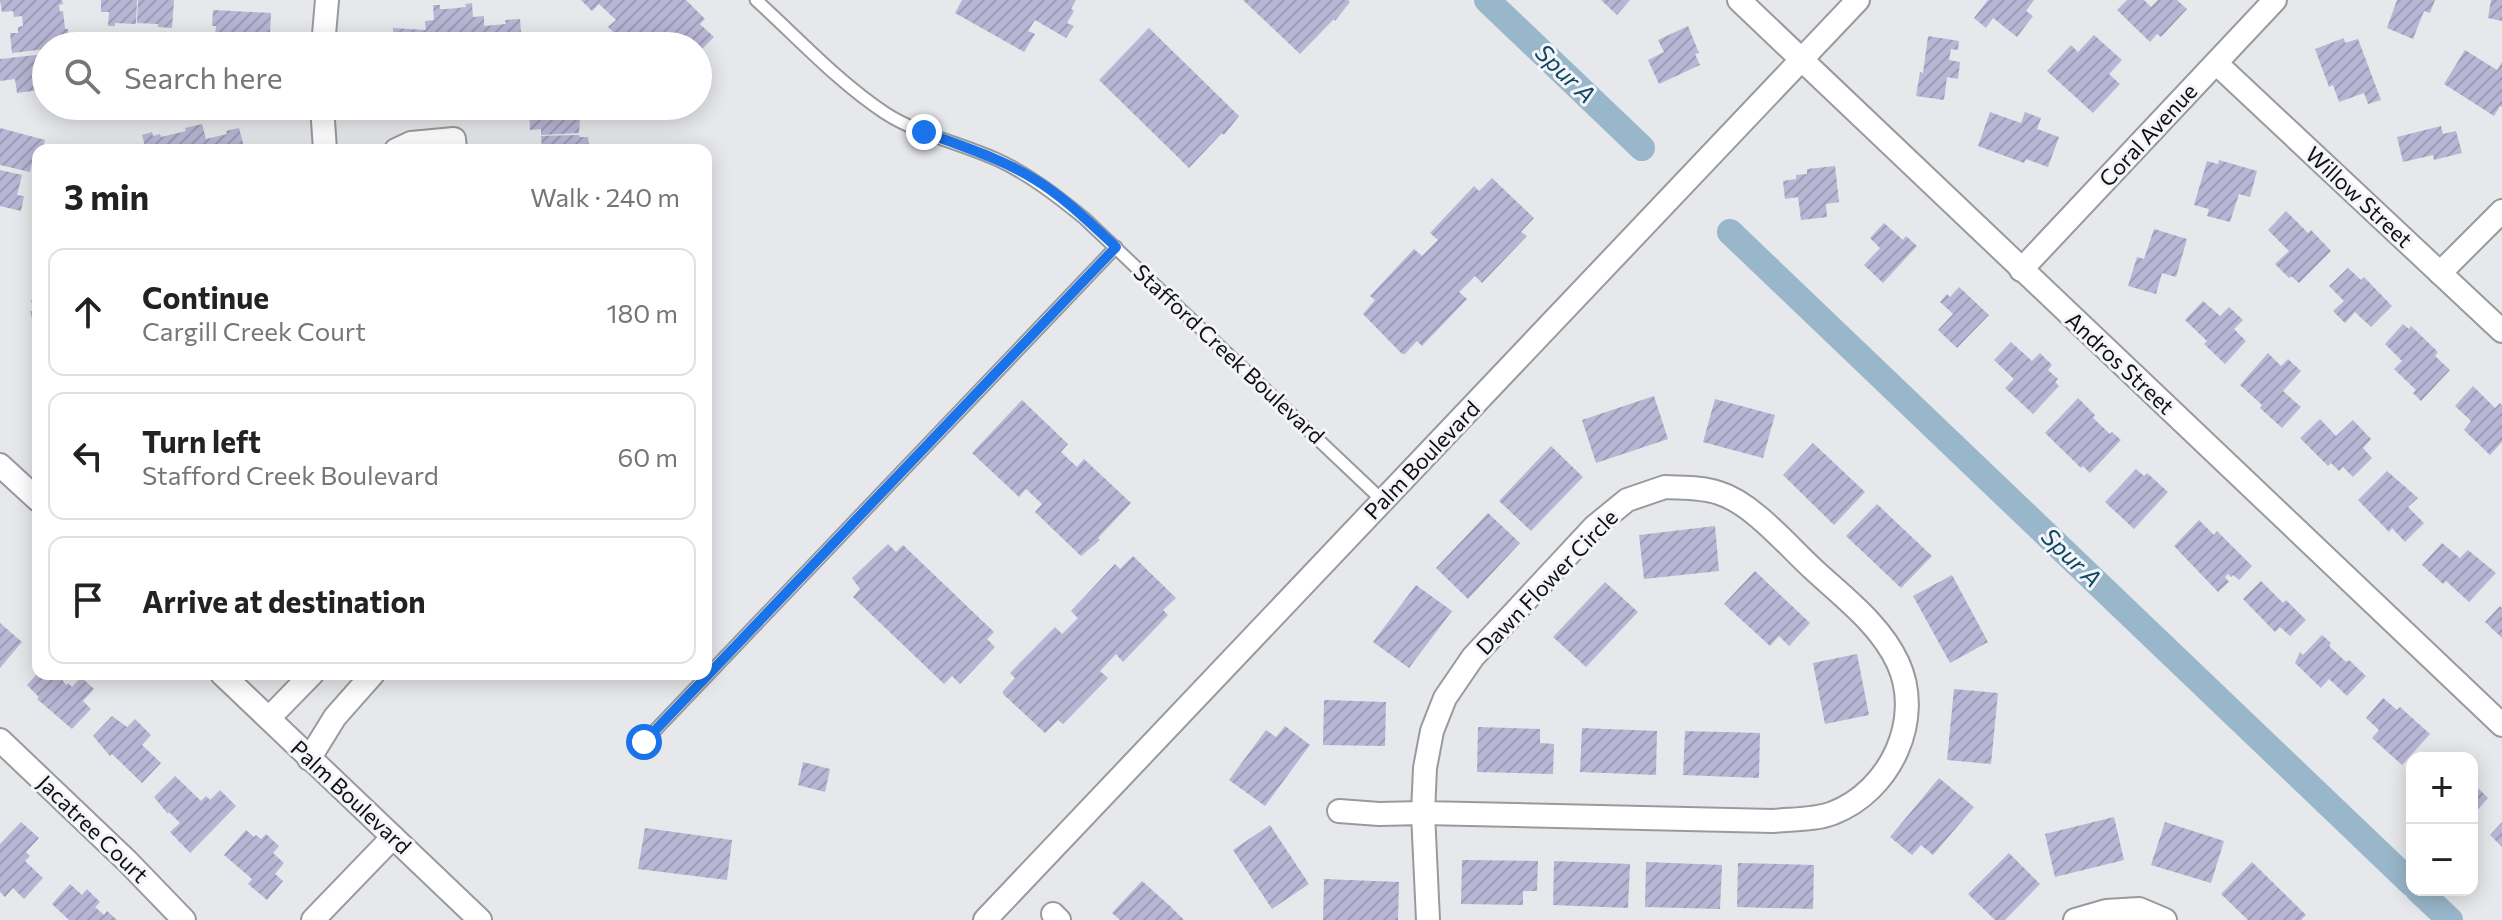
<!DOCTYPE html>
<meta charset="utf-8">
<style>
:root{--surface:#fff;--page:#f6f6f6;--text:#222;--muted:#767676;--line:#e0e0e0}
body{margin:0;font-family:Commissioner,sans-serif;background:var(--page);color:var(--text)}
.controls{position:absolute;right:24px;bottom:24px;display:grid;overflow:hidden;border-radius:16px;box-shadow:0 4px 20px #0003}
.controls button{width:72px;height:72px;display:grid;place-items:center;padding:0;border:0;border-bottom:2px solid var(--line);background:var(--surface);color:var(--text);font:40px sans-serif}
.stop{position:absolute;width:24px;height:24px;margin:-18px;border:6px solid #1a73e8;border-radius:50%;background:#fff}
.stop.end{background:#1a73e8;border-color:#fff;box-shadow:0 2px 8px #0008}
.list{margin:0;padding:0;list-style:none}
h2{display:flex;justify-content:space-between;align-items:center;height:104px;margin:0;padding:0 32px;font-size:34px}
h2 small{font-size:26px;font-weight:400;color:var(--muted)}
.list li{display:grid;grid-template-columns:52px 1fr auto;gap:24px;align-items:center;box-sizing:border-box;height:128px;margin:0 16px 16px;padding:0 16px;border:2px solid var(--line);border-radius:16px}
.list b{display:block;font-size:30px;white-space:nowrap}
.list p{margin:0;font-size:26px;white-space:nowrap;color:var(--muted)}
.list em{font-size:26px;font-style:normal;color:var(--muted)}
.icon{flex:none;width:44px;height:44px;fill:none;stroke:currentColor;stroke-width:2;stroke-linecap:round;stroke-linejoin:round}
.map{position:relative;flex:none;width:2502px;height:920px;overflow:hidden}
.search{position:absolute;background:var(--surface);box-shadow:0 4px 20px #0003;left:32px;top:32px;width:680px;height:88px;display:flex;align-items:center;gap:20px;box-sizing:border-box;padding:0 28px;border-radius:44px;color:var(--muted);font-size:30px}
.panel{position:absolute;background:var(--surface);box-shadow:0 4px 20px #0003;left:32px;top:144px;width:680px;height:536px;border-radius:16px}
.map>svg:first-child{display:block}
.lines{fill:none;stroke-linecap:round;stroke-linejoin:round}
.canal{stroke:#99b7ca;stroke-width:26}
.building{fill:url(#building-hatch)}
.lane-casing{stroke:#999a9d;stroke-width:15}
.street-casing{stroke:#999a9d;stroke-width:26}
.lane{stroke:#fff;stroke-width:11}
.street{stroke:#fff;stroke-width:22}
.route{stroke:#1a73e8;stroke-width:10}
.labels{text-anchor:middle;stroke-width:6;stroke-linejoin:round;paint-order:stroke}
.street-label{font-size:22px;fill:#101012;stroke:#f4f5f8}
.water-label{font-size:24px;font-style:italic;fill:#104863;stroke:#f4f5f8}
</style>
<div class="map">
<svg width="2502" height="920" viewBox="0 0 2502 920">
<defs>
<pattern id="building-hatch" width="6" height="6" patternUnits="userSpaceOnUse" patternTransform="scale(2)"><rect width="6" height="6" fill="#b8b6d4"/><path d="M-1 1l2-2M0 6l6-6M5 7l2-2" fill="none" stroke="#9d9bb5"/></pattern>
</defs>
<rect width="100%" height="100%" fill="#e7e8eb"/>
<g class="lines">
<g class="canal">
<path d="M1487,0L1642,148"/>
<path d="M1730,232L2412,884"/>
<path d="M2418,890L2450,920"/>
</g>
</g>
<g class="building">
<path d="M0,0H62L63,4L59,5L60,12L63,11L65,29H68L70,46H46V49L12,53L10,33H18V27L23,26L22,16L14,17L13,11L2,12Z"/>
<path d="M101,0H137L136,24L115,23V26H108L109,12H101Z"/>
<path d="M138,0H174L172,28L158,27V24L137,23Z"/>
<path d="M581,0H686L705,19L700,24L714,37L698,53V46H628L608,27L616,20L599,4L592,11Z"/>
<path d="M962,0H1076L1071,9L1074,11L1067,23L1074,26L1066,38L1035,20L1028,31L1035,34L1024,52L955,13Z"/>
<path d="M1243,0H1348L1350,2L1335,21L1334,19L1300,54Z"/>
<path d="M1601,0H1630L1617,15Z"/>
<path d="M1988,0H2034L2026,11L2033,16L2017,37L1993,18L1986,28L1974,18Z"/>
<path d="M2127,0H2144L2151,7L2158,0H2177L2187,9L2161,37L2157,34L2150,42L2117,10Z"/>
<path d="M2397,0H2435L2430,13L2424,11L2413,39L2387,28Z"/>
<path d="M2491,0H2502V21L2488,18Z"/>
<path d="M472,3L473,17L484,16V26L506,24L505,20L520,19L522,46H394L393,28L426,30L425,21L434,20L433,5H440V9H447L466,7L465,4Z"/>
<path d="M213,10L271,13L270,34L262,33V39H256V46H214L216,26H212Z"/>
<path d="M1688,26L1699,53L1695,54L1700,65L1659,84L1648,60L1664,52L1658,40Z"/>
<path d="M1149,28L1239,116L1224,135L1222,133L1189,168L1099,80Z"/>
<path d="M2094,35L2122,60L2109,74L2120,84L2093,113L2047,71L2071,45L2078,52Z"/>
<path d="M1928,36L1959,41L1958,50L1951,49L1949,60L1960,62L1958,79L1947,77L1944,100L1916,96L1920,72L1923,73Z"/>
<path d="M2344,38L2345,43L2358,39L2381,100L2368,104L2364,93L2339,102L2333,85L2329,87L2315,49Z"/>
<path d="M2465,50L2497,70L2502,62V107L2500,106L2494,116L2444,84Z"/>
<path d="M45,54L46,85L40,94L39,90L17,93L15,79L0,81V59Z"/>
<path d="M529,106H581L579,133L541,135V129L530,130Z"/>
<path d="M1990,112L2021,123L2025,112L2041,118L2037,129L2059,137L2048,167L2026,159L2024,163L1978,146Z"/>
<path d="M202,124L206,139L227,134L226,131L239,128L245,150H146L142,135L152,132L153,136L160,134L161,137L186,131L185,128Z"/>
<path d="M2441,126L2443,134L2456,131L2462,153L2434,160L2433,155L2403,162L2397,137Z"/>
<path d="M0,128L45,140L43,150H38V156L34,155L30,172L0,165Z"/>
<path d="M579,135L580,137H588L589,146H604V150H542L541,136Z"/>
<path d="M2219,160L2257,171L2250,197L2239,194L2230,222L2207,216L2209,209L2194,205L2207,161L2218,164Z"/>
<path d="M1835,166L1839,202L1826,204L1827,217L1801,220L1798,197L1785,199L1783,181L1796,179V175L1807,174V169Z"/>
<path d="M0,170L22,175L17,195L24,196L21,211L0,206Z"/>
<path d="M1492,178L1534,218L1521,232L1527,236L1482,283L1475,276L1459,292L1467,299L1422,346L1417,341L1405,354H1402L1363,314L1375,300L1370,296L1414,249L1422,256L1438,240L1430,233L1474,186L1479,191Z"/>
<path d="M2286,211L2308,233L2311,230L2331,251L2299,283L2291,276L2289,278L2275,264L2289,251L2268,230Z"/>
<path d="M1884,223L1903,240L1906,236L1917,246L1883,283L1864,265L1880,248L1870,238Z"/>
<path d="M2154,229L2187,239L2176,277L2162,273L2156,294L2128,286L2137,257L2144,259Z"/>
<path d="M2348,268L2361,280L2364,277L2392,306L2371,327L2355,312L2345,323L2333,311L2344,301L2329,286Z"/>
<path d="M1959,287L1989,315L1957,348L1938,330L1953,314L1940,302L1947,294L1950,297Z"/>
<path d="M38,299V323H37L36,317L32,318L30,311H34L31,300Z"/>
<path d="M2203,301L2220,316L2229,307L2243,320L2234,329L2246,341L2225,364L2204,344L2207,341L2185,320Z"/>
<path d="M2403,324L2409,329L2411,326L2438,352L2435,356L2450,370L2421,401L2413,393L2416,390L2394,369L2402,361L2385,344Z"/>
<path d="M2011,342L2032,361L2040,353L2052,365L2048,370L2058,379L2055,382L2059,386L2033,414L2005,388L2014,379L1994,360Z"/>
<path d="M2268,353L2281,366L2288,359L2301,371L2283,391L2301,407L2282,428L2260,408L2262,405L2240,385Z"/>
<path d="M2473,386L2495,408L2500,403L2502,405V442L2490,455L2464,430L2471,421L2455,406Z"/>
<path d="M1654,396L1668,439L1596,463L1582,420Z"/>
<path d="M2078,398L2095,415L2093,418L2110,434L2112,432L2121,440L2090,473L2083,466L2081,468L2045,433Z"/>
<path d="M1715,399L1775,415L1763,458L1703,442Z"/>
<path d="M1022,400L1068,444L1061,452L1077,467L1084,459L1131,503L1098,538L1100,540L1081,556L1035,512L1042,504L1026,489L1019,497L972,453Z"/>
<path d="M2320,419L2336,436L2353,420L2371,439L2363,448L2372,458L2353,477L2343,467L2339,471L2331,463L2328,466L2300,438Z"/>
<path d="M1813,443L1865,492L1834,525L1783,475Z"/>
<path d="M1551,446L1583,477L1531,531L1499,501Z"/>
<path d="M2136,469L2144,476L2147,473L2168,492L2134,529L2105,502Z"/>
<path d="M2387,471L2418,498L2408,507L2424,523L2405,542L2392,528L2389,532L2358,500Z"/>
<path d="M1877,504L1932,556L1901,588L1846,536Z"/>
<path d="M1488,513L1520,543L1468,599L1436,568Z"/>
<path d="M2199,520L2214,535L2217,531L2252,566L2239,580L2233,575L2231,577L2228,574L2225,577L2229,582L2218,592L2174,546Z"/>
<path d="M1715,526L1719,571L1644,579L1639,535Z"/>
<path d="M2442,543L2460,558L2468,550L2496,573L2469,602L2446,581L2443,584L2422,565Z"/>
<path d="M888,544L896,552L903,545L994,632L987,639L995,647L960,684L952,676L944,684L853,597L860,589L852,578Z"/>
<path d="M1133,556L1176,598L1163,610L1168,615L1123,662L1116,654L1100,671L1108,678L1063,724L1058,720L1045,733L1003,694V691L1015,678L1010,673L1055,627L1062,634L1078,618L1071,611L1115,564L1120,569Z"/>
<path d="M1755,571L1810,623L1789,646L1779,636L1770,646L1724,604Z"/>
<path d="M1952,575L1988,642L1950,663L1913,596Z"/>
<path d="M2261,581L2283,603L2286,600L2306,620L2290,636L2280,627L2275,632L2243,599Z"/>
<path d="M1605,582L1638,612L1586,667L1553,637Z"/>
<path d="M1416,585L1452,611L1409,668L1373,642Z"/>
<path d="M2500,606L2502,608V638L2485,622Z"/>
<path d="M0,623L22,642L0,668Z"/>
<path d="M2322,635L2331,643L2329,646L2346,662L2349,660L2366,676L2347,696L2329,679L2321,688L2295,663L2300,652L2303,655Z"/>
<path d="M1857,654L1869,715L1825,724L1813,663Z"/>
<path d="M37,674H58L66,685L68,683L72,687L81,677L94,689L83,701L91,709L72,729L37,699L39,697L27,685Z"/>
<path d="M1954,689L1998,693L1991,764L1947,760Z"/>
<path d="M2383,698L2397,710L2400,707L2430,734L2402,765L2372,738L2379,730L2366,718Z"/>
<path d="M1324,700L1386,702L1385,746L1323,745Z"/>
<path d="M112,716L127,727L135,719L151,735L142,745L161,763L142,783L112,754L110,756L93,736Z"/>
<path d="M1285,726L1310,745L1265,806L1229,780L1266,730L1276,737Z"/>
<path d="M1478,727L1540,729V743L1554,744L1553,774L1477,772Z"/>
<path d="M1582,728L1657,731L1656,775L1580,772Z"/>
<path d="M1685,731L1760,733L1759,778L1683,775Z"/>
<path d="M803,762L830,769L825,792L798,785Z"/>
<path d="M175,776L201,801L206,796L210,800L220,790L236,806L190,853L170,832L180,823L169,812L168,814L154,797Z"/>
<path d="M1939,778L1974,807L1933,855L1921,845L1912,855L1890,837Z"/>
<path d="M2472,782L2488,798L2472,816Z"/>
<path d="M2114,817L2124,860L2055,877L2045,834Z"/>
<path d="M21,822L39,838L26,852L30,856L25,861L43,878L24,899L13,888L5,897L0,892V844Z"/>
<path d="M2165,822L2224,841L2211,883L2151,865Z"/>
<path d="M2502,822V847L2490,835Z"/>
<path d="M1270,825L1309,884L1272,909L1233,850Z"/>
<path d="M645,828L732,840L727,880L638,869Z"/>
<path d="M246,830L254,837L256,835L261,839L266,834L279,846L273,853L284,863L275,874L283,881L267,900L248,884L252,879L224,855Z"/>
<path d="M2009,853L2040,884L2005,920H1995L1968,894Z"/>
<path d="M1462,860L1538,861L1537,891H1523V905L1461,904Z"/>
<path d="M1554,861L1630,864L1628,908L1553,905Z"/>
<path d="M1646,862L1722,865L1720,909L1645,907Z"/>
<path d="M2252,862L2306,915L2301,920H2248L2221,894Z"/>
<path d="M1738,863L1814,865L1813,909L1737,907Z"/>
<path d="M1324,879L1399,882L1398,920H1323Z"/>
<path d="M1142,881L1170,906L1184,920H1120L1112,913Z"/>
<path d="M70,884L82,895L87,889L100,902L95,907L104,915L107,911L117,920H69L52,904Z"/>
</g>
<g class="lines">
<defs>
<g id="lane">
<path d="M756,0C798,38 838,82 885,113C919,135 961,143 998,160C1030,175 1057,196 1084,218L1383,501"/>
<path d="M644,742L1116,247"/>
</g>
<g id="street">
<path d="M1739,0L2502,725"/>
<path d="M323,46L327,0"/>
<path d="M2216,63L2502,331"/>
<path d="M322,106L325,150"/>
<path d="M396,150L411,143L454,139L455,150"/>
<path d="M2021,270L2275,0"/>
<path d="M2440,273L2502,211"/>
<path d="M0,465L38,500"/>
<path d="M1665,487C1683,488 1702,487 1719,493C1752,503 1787,545 1813,569C1843,597 1880,624 1898,663C1924,720 1890,791 1833,813C1816,820 1792,819 1773,821L1423,813L1425,768L1432,731L1445,698L1473,657L1594,527L1627,500Z"/>
<path d="M222,674L480,920"/>
<path d="M269,718L312,674"/>
<path d="M0,740L127,861L184,920"/>
<path d="M309,759L335,717L373,674"/>
<path d="M1339,811L1379,814L1423,813L1428,920"/>
<path d="M1053,914L1059,920"/>
<path d="M313,920L393,837"/>
<path d="M985,920L1858,0"/>
<path d="M2075,920L2106,911L2139,909L2165,920"/>
</g>
</defs>
<use href="#lane" class="lane-casing"/>
<use href="#street" class="street-casing"/>
<use href="#lane" class="lane"/>
<use href="#street" class="street"/>
</g>
<g class="lines">
<path class="route" d="M644,742L1116,247C1090,223 1064,197 1034,179C1000,158 961,146 924,132"/>
</g>
<g class="labels">
<g class="street-label">
<text transform="translate(2148 135) rotate(-47)" y="8">Coral Avenue</text>
<text transform="translate(2359 197) rotate(43)" y="8">Willow Street</text>
<text transform="translate(1229 354) rotate(43)" y="8">Stafford Creek Boulevard</text>
<text transform="translate(2120 363) rotate(43)" y="8">Andros Street</text>
<text transform="translate(1422 460) rotate(-46)" y="8">Palm Boulevard</text>
<text transform="translate(1547 582) rotate(-46)" y="8">Dawn Flower Circle</text>
<text transform="translate(351 797) rotate(43)" y="8">Palm Boulevard</text>
<text transform="translate(93 829) rotate(44)" y="8">Jacatree Court</text>
</g>
<g class="water-label">
<text transform="translate(1565 74) rotate(44)" y="8">Spur A</text>
<text transform="translate(2071 558) rotate(44)" y="8">Spur A</text>
</g>
</g>
</svg>
<div class="controls">
<button>+</button>
<button>−</button>
</div>
<div class="stop" style="left:644px;top:742px"></div>
<div class="stop end" style="left:924px;top:132px"></div>
<div class="search"><svg class="icon" aria-label="search" viewBox="0 0 24 24"><circle cx="10" cy="10" r="6"/><path d="M15 15l6 6"/></svg>Search here</div>
<section class="panel">
<h2>3 min<small>Walk · 240 m</small></h2>
<ul class="list">
<li><svg class="icon" aria-label="ahead" viewBox="0 0 24 24"><path d="M12 20V5M6 11l6-6 6 6"/></svg><div><b>Continue</b><p>Cargill Creek Court</p></div><em>180 m</em></li>
<li><svg class="icon" aria-label="left" viewBox="0 0 24 24"><path d="M17 20v-9H6M10 6l-5 5 5 5"/></svg><div><b>Turn left</b><p>Stafford Creek Boulevard</p></div><em>60 m</em></li>
<li><svg class="icon" aria-label="arrive" viewBox="0 0 24 24"><path d="M6 21V4h12l-3 4 3 4H6"/></svg><div><b>Arrive at destination</b></div></li>
</ul>
</section>
</div>
